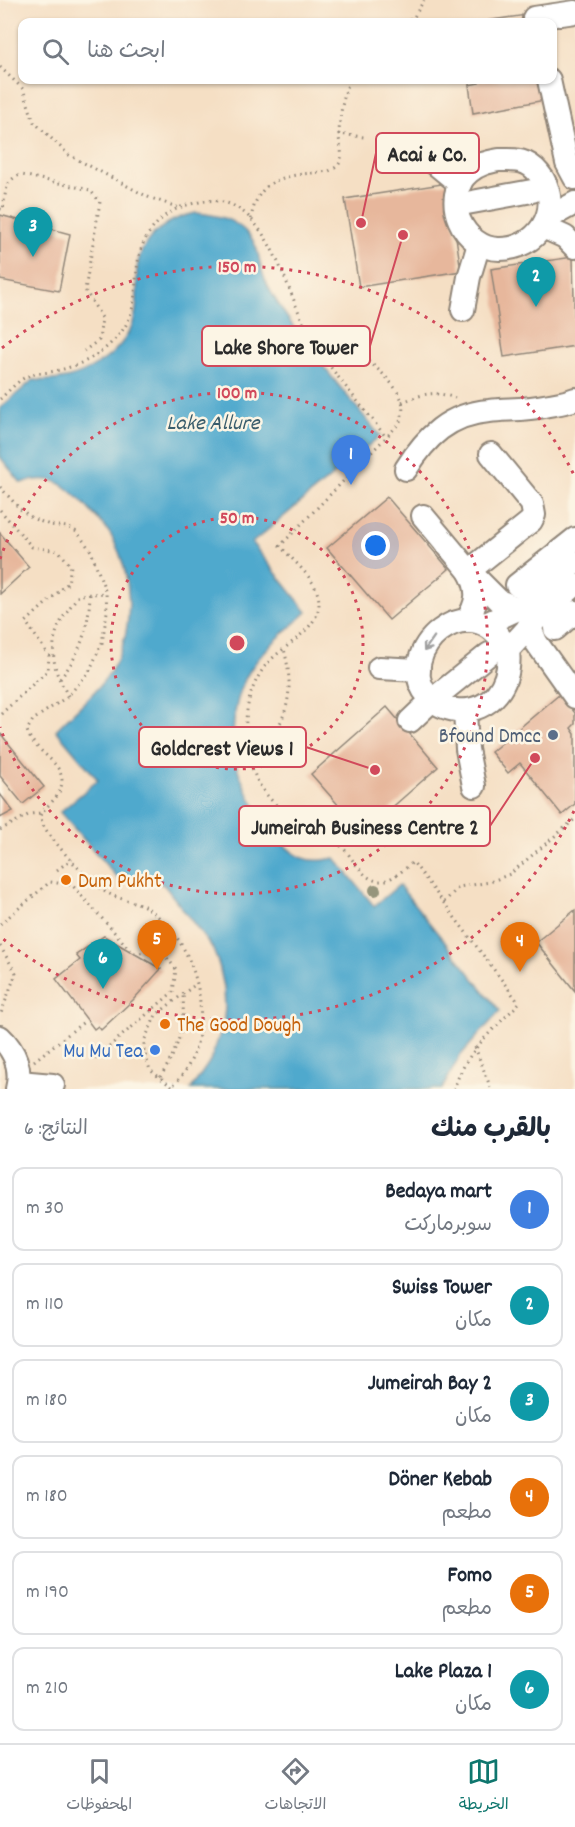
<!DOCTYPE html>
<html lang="ar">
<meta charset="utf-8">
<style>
:root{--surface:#fff;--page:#f2f2f3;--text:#1f2937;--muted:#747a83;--line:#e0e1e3;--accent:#0f766e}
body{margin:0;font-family:Dekko,"Playpen Sans Arabic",sans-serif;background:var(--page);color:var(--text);direction:rtl}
.you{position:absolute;left:376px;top:546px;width:21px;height:21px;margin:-15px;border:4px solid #fff;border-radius:50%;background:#1a73e8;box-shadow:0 0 0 9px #1a73e833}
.badge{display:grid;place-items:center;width:39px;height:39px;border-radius:50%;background:var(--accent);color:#fff;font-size:20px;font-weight:700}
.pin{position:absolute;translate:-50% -50px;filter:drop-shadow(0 2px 3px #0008)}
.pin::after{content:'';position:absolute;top:32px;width:21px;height:18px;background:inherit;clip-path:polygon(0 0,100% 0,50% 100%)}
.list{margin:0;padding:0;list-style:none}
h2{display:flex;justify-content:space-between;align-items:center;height:78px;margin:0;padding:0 24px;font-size:26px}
h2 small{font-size:20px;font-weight:400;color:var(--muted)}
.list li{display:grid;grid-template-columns:39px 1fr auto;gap:18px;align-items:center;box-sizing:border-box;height:84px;margin:0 12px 12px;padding:0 12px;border:2px solid var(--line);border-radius:12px}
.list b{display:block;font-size:22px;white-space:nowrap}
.list p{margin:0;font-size:20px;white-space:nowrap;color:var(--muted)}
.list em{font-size:20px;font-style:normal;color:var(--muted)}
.icon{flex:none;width:33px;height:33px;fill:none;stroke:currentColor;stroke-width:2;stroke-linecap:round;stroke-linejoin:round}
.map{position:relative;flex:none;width:575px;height:1089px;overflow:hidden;direction:ltr}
.search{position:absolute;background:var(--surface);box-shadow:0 2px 4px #0004;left:18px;right:18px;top:18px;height:66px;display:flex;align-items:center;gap:15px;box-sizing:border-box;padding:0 21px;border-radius:12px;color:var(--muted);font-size:22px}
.sheet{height:654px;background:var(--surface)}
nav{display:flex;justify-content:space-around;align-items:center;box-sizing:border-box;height:84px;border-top:2px solid var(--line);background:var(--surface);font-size:16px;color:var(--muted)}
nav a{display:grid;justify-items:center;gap:3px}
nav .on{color:var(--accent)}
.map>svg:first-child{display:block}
.water{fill:#50a9cd;stroke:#3e6a7c;stroke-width:1.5}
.building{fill:#e7b79c}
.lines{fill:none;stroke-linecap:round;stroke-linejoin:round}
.minor-casing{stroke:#908578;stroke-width:26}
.path{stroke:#908578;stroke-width:3;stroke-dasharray:1.5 4.5;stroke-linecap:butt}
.minor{stroke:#fff;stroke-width:22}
.tree{fill:#96957c}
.oneway{stroke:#a0a0a0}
.ring{fill:none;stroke:#d1495b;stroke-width:3;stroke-dasharray:3 6}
.service-dot{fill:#5c6f8a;stroke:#fcf5e5;stroke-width:2}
.food-dot{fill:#e8710a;stroke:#fcf5e5;stroke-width:2}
.shop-dot{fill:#3f7fe0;stroke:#fcf5e5;stroke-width:2}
.labels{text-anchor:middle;stroke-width:5;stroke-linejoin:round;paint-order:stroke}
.service-label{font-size:21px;fill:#4e5e75;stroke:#fcf5e5;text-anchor:end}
.food-label{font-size:21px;fill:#c56008;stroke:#fcf5e5;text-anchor:start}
.shop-label{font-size:21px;fill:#366cbe;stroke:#fcf5e5;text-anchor:end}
.water-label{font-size:22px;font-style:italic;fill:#3a5d6c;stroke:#fcf5e5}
.centre{fill:#d1495b;stroke:#fcf5e5;stroke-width:3}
.ring-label{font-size:18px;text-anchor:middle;font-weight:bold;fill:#d1495b;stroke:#fcf5e5;stroke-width:5;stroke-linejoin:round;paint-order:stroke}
.leader{fill:none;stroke:#d1495b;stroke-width:2}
.callout-dot{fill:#d1495b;stroke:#fcf5e5;stroke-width:2}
.callout{fill:#fcf5e5;stroke:#d1495b;stroke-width:2}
.callout-label{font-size:22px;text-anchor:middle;font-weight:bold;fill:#2b2b2b}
</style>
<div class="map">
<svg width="575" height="1089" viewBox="0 0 575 1089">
<rect width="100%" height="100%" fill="#fcf5e5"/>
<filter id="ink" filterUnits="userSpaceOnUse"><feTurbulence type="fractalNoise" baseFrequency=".0167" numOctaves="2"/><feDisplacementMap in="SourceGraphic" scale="12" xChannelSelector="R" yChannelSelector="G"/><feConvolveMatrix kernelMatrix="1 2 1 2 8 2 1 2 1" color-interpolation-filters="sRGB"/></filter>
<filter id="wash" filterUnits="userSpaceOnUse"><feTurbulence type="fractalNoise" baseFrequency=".008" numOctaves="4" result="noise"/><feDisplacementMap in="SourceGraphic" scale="24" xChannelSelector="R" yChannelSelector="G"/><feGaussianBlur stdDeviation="1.35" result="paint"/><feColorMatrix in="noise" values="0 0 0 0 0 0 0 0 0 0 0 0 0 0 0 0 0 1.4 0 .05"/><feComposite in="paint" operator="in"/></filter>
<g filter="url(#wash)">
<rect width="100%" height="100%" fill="#f5dfc4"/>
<path class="water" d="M196,213C217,215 234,218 249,235C260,247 258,262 264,277C267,286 272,294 277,302C307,350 345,392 380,436L252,543L307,612C285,633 255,654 243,684C234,706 231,733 235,757C239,786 275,847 303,858C314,862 324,860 335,858L374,906L399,885L500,1011L460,1056L442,1089H191L210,1061L223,1026L225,1008L224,987L219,965L212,947L164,885L150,879L134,878L121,882L60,812L98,780L56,730C75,710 107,684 118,658C134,620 132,575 113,539C108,527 95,517 87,507C66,484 53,473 21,483L0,457V408L33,380C57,382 77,378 98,364C114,354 126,341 133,323C139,305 136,287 137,269C140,238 167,218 196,213Z"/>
<g id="blocks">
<g class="building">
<path d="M526,15L527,22H486V21Z"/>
<path d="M478,80H548L551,99L473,113L469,85L479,83Z"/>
<path d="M448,183L461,271L359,287L345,199Z"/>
<path d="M0,215L70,234L59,291L0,280Z"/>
<path d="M573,257L575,346L504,357L491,269Z"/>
<path d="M387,497L449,569L389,620L327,548Z"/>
<path d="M0,533L29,567L0,594Z"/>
<path d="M560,694L575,713V724L571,728L575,734V804L562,815L520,763L508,773L491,752Z"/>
<path d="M387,707L438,767L363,833L311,774Z"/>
<path d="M0,733L44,787L23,804L0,776Z"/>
<path d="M0,794L13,811L0,818Z"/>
<path d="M575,910V991L536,942Z"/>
<path d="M104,936L161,969L133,1000L101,1030L98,1026L94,1029L56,979L80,960L76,955Z"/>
</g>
</g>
</g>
<g filter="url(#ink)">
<use href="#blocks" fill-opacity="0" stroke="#908578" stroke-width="1.5"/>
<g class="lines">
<defs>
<g id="minor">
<path d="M534,18L575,12"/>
<path d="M549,80L567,163L575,178"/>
<path d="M499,160C508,160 518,159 526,163C533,166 539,173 543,179C562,212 537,249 500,249C463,250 439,197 469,172C478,164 488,162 499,160Z"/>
<path d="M432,161L460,184"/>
<path d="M456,205L532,191"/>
<path d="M548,218L575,203"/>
<path d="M543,227L565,237L575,247"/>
<path d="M463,310L469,277L479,244"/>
<path d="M406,469C426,437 449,414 489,411C507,409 525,410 544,406C554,404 565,403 575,399"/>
<path d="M423,516L469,571C480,590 478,604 466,621"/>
<path d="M469,571L531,521L534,515L532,504L491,454"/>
<path d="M472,574L499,601L518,609"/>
<path d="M517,585L575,539"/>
<path d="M486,624L518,609L575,562"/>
<path d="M529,625L536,642L575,697"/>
<path d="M555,629L575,612"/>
<path d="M508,650C471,579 391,654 428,696C435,704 446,709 456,710C492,713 512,683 508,650L541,614L575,585"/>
<path d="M379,668L419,670"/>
<path d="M465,711L467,749L474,786"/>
<path d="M410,721L432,700L489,654"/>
<path d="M0,1037C15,1051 22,1069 17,1089"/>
<path d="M19,1082L53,1085"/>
</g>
</defs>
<use href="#minor" class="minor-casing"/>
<g class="path">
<path d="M404,22L414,17L424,0"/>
<path d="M0,67L23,89L34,122L69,155L148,197L177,207"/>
<path d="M338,134L364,137"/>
<path d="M0,209L3,210C5,196 5,177 22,175L90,190L100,202L85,290L102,318L99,340L84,351"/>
<path d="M251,219C258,173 292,176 329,171C333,169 338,167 340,162C344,153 338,142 339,132C340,115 343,95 350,80"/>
<path d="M323,357C331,355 342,351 351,353C368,356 397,385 402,401C404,409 402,417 399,424L280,546C290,557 309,574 315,587C333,625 285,642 266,665C241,697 241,742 256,778C263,793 278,809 293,818C313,830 334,835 349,855C372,889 383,888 413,862L519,1003C491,1033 467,1049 454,1089"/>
<path d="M0,399C8,392 18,380 28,376C35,373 43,373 50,372C76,367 96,359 114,340C150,306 123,263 153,228C165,213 177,207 195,203C267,183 285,294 311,338C332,373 361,404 385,436"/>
<path d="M402,402C424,394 432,390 455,398"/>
<path d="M0,487L20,509L34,519L50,525L67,527L77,532L91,551L106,593L107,612L102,643L89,672L68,696L33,720L27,730C32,753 71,763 60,790C56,801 45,806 40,816L44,827C57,846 85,878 104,891C118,900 133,900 146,907C152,911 159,917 164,922C205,963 218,1048 169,1089"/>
<path d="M0,510L32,547L59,551L71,566L68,583L26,622L49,656L48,670L0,715"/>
<path d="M60,679C81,653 89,627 90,594"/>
<path d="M68,696C64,688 58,678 56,670C48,638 60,619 79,595L106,593"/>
<path d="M248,757C254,753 260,750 264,746C268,744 270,739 273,735C292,708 292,680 284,649"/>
<path d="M0,830L30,814L41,813"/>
<path d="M57,870L72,859"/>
<path d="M444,902L459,887L490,882L510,874L575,819"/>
<path d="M0,924L50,882L72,885L133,953L162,952L176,969L173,992L92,1061"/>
<path d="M0,946L16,973L0,1016"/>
<path d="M475,1047L491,1089"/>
<path d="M34,1061L85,1021"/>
<path d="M160,1077C178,1051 185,1026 183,994"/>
<path d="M172,1087L150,1070L144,1051V1041L156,1015L196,984"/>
</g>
<use href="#minor" class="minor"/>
</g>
<circle class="tree" cx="375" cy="890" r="6"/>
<defs><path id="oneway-shaft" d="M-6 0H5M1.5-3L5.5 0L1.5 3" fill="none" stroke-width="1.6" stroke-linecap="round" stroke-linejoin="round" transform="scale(1.5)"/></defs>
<use class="oneway" href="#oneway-shaft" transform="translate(429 644) rotate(125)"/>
</g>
<g class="ring">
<circle cx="237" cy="643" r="126"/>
<path d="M0 559A251 251 0 1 1 0 727"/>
<path d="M574 811A377 377 0 0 1 2 938M2 348A377 377 0 0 1 574 475"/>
</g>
<circle class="service-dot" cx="553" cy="735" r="6"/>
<g class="food-dot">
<circle cx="66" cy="880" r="6"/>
<circle cx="165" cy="1024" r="6"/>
</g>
<circle class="shop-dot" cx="155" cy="1050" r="6"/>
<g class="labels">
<g class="service-label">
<text x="541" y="742">Bfound Dmcc</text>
</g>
<g class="food-label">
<text x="78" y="887">Dum Pukht</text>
<text x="177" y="1031">The Good Dough</text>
</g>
<g class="shop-label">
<text x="143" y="1057">Mu Mu Tea</text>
</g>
<g class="water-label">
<text x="213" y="429">Lake Allure</text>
</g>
</g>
<circle cx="237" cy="643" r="9" class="centre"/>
<g class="ring-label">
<text x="237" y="272">150 m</text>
<text x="237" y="398">100 m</text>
<text x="237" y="523">50 m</text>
</g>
<path class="leader" d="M361 223L376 153M403 235L370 346M375 770L306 747M535 758L490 826"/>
<g class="callout-dot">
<circle cx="361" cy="223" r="6"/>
<circle cx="403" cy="235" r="6"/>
<circle cx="375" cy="770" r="6"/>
<circle cx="535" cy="758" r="6"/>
</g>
<g class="callout">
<rect x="376" y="133" width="103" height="40" rx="6"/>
<rect x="202" y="326" width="168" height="40" rx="6"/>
<rect x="139" y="727" width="167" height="40" rx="6"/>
<rect x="239" y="806" width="251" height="40" rx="6"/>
</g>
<g class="callout-label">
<text x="427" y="161">Acai &amp; Co.</text>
<text x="286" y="354">Lake Shore Tower</text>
<text x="222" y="755">Goldcrest Views 1</text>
<text x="365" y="834">Jumeirah Business Centre 2</text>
</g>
</svg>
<div class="you"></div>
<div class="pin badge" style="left:351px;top:485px;background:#3f7fe0">1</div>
<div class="pin badge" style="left:536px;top:307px;background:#0f9aa8">2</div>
<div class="pin badge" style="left:33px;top:257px;background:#0f9aa8">3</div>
<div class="pin badge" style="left:520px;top:972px;background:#e8710a">4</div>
<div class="pin badge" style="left:157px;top:970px;background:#e8710a">5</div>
<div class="pin badge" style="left:103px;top:989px;background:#0f9aa8">6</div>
<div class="search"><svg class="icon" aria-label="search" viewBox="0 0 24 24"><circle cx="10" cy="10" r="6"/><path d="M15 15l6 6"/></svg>ابحث هنا</div>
</div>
<section class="sheet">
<h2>بالقرب منك<small>النتائج: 6</small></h2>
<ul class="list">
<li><span class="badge" style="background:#3f7fe0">1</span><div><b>Bedaya mart</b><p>سوبرماركت</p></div><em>30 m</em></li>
<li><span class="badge" style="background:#0f9aa8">2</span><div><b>Swiss Tower</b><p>مكان</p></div><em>110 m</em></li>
<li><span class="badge" style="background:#0f9aa8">3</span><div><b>Jumeirah Bay 2</b><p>مكان</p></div><em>180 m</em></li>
<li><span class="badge" style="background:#e8710a">4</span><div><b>Döner Kebab</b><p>مطعم</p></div><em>180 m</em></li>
<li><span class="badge" style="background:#e8710a">5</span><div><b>Fomo</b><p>مطعم</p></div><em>190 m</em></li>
<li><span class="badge" style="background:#0f9aa8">6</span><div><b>1 Lake Plaza</b><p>مكان</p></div><em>210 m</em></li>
</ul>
</section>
<nav>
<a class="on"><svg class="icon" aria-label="map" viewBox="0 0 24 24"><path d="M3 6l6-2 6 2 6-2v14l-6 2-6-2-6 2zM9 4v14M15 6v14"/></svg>الخريطة</a>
<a><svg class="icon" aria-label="directions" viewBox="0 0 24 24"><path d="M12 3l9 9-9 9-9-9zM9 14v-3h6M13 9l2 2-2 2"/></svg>الاتجاهات</a>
<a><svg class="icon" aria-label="saved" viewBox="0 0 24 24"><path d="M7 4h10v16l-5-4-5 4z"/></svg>المحفوظات</a>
</nav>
